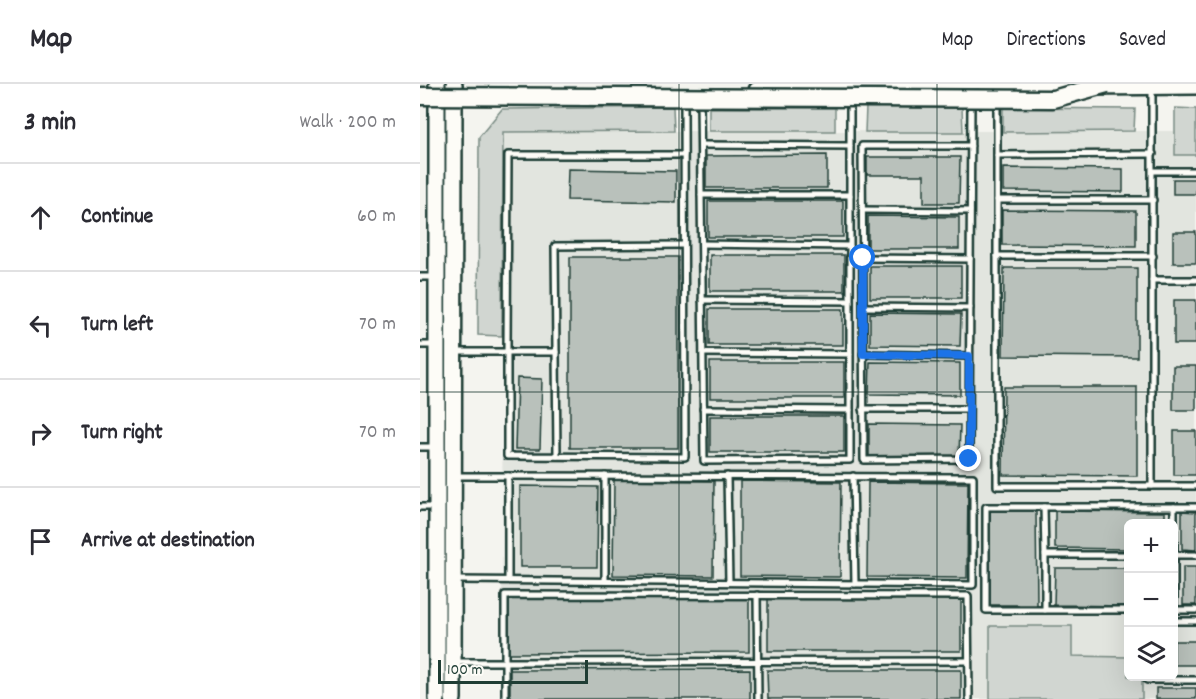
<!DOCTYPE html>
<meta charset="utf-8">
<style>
:root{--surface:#fff;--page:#f2f2f3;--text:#2b2b33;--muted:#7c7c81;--line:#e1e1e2}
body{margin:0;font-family:Dekko,sans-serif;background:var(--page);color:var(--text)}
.controls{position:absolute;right:18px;bottom:18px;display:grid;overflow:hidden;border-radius:9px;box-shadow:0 6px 24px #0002}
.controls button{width:54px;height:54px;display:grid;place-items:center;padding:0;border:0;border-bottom:2px solid var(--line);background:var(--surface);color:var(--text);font:30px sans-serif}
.scale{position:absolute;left:18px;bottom:15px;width:150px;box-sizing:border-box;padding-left:6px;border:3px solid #1f3d34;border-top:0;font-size:16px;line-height:21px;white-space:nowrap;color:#1f3d34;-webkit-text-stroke:4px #fdfcf7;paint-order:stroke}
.stop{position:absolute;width:18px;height:18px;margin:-14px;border:4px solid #1a73e8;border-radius:50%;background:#fff}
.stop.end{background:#1a73e8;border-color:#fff;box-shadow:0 2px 6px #0008}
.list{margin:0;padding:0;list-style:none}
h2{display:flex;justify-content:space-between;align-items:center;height:78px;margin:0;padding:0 24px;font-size:26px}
h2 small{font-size:20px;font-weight:400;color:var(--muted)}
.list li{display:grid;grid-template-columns:39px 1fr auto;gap:18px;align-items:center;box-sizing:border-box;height:108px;padding:0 24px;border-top:2px solid var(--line)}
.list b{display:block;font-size:22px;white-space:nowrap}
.list em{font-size:20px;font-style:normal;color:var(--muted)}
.icon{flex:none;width:33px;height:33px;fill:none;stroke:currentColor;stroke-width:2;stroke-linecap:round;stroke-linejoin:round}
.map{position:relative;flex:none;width:776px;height:615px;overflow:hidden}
header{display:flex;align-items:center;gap:36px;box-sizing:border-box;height:84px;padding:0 30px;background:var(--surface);border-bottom:2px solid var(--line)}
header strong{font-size:28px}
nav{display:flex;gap:33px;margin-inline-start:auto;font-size:21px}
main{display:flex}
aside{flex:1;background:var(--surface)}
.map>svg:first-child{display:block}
.built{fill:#e2e5df;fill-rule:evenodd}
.green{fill:#d1d6d1;stroke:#788a82;stroke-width:1.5}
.building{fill:#b9c1bb;stroke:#1f3d34;stroke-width:1.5}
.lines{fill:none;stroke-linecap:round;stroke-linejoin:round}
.lane-casing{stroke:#1f3d34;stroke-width:10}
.secondary-casing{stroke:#1f3d34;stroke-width:20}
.lane{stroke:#fdfcf7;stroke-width:5}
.secondary{stroke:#fdfcf7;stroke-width:15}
.primary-bridge-casing{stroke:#1f3d34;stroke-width:21;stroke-linecap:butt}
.primary-bridge{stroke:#fdfcf7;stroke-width:16}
.route{stroke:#1a73e8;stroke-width:8}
.grid{fill:none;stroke:#1f3d34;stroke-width:1.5;stroke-opacity:0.55}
</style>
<header>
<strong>Map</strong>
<nav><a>Map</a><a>Directions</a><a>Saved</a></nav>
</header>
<main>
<aside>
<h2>3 min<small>Walk · 200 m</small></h2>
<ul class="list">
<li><svg class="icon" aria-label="ahead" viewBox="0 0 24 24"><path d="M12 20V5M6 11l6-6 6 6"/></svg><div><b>Continue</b></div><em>60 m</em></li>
<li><svg class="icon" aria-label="left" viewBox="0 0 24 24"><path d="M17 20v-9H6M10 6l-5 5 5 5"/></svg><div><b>Turn left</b></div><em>70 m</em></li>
<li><svg class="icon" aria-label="right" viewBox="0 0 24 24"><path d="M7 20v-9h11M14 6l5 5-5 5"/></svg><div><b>Turn right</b></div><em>70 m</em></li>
<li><svg class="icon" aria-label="arrive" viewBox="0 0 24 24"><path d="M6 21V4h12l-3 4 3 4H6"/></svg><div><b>Arrive at destination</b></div></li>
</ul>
</aside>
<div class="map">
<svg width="776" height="615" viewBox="0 0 776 615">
<rect width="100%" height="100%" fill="#f4f4ef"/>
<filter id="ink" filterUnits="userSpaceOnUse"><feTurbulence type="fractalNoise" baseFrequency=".0167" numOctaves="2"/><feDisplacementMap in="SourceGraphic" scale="12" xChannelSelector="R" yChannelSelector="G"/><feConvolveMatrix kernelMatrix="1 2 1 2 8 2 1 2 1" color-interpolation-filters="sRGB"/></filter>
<g filter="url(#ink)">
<path class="built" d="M83,47H755V70L776,71V615H82ZM708,440H754V592H708Z"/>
<g class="green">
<path d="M253,23L254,47L83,48L82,252L58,251L59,53L82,25Z"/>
<path d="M446,23L542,24L543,48H445Z"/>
<rect x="289" y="24" width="126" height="23"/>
<path d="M583,24L715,25L714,47L583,48Z"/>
<path d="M755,24L776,25V71H755Z"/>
<path d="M570,542H652V572L708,573V592L722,593V615H570Z"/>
</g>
<g class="building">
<path d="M407,71V104H286V72Z"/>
<path d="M447,73H540L539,119H504V91H447Z"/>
<path d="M583,84L703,85V108L583,107Z"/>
<path d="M148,85L256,87V118L147,116Z"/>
<rect x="753" y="95" width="23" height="15"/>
<rect x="288" y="117" width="135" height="36"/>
<path d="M582,126L716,127V162L582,161Z"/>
<path d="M448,132L539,133V165H448Z"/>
<rect x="753" y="148" width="23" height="31"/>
<rect x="290" y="171" width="134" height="36"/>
<rect x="150" y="173" width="108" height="191"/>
<rect x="450" y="182" width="91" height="32"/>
<path d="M584,184H717V273L583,272Z"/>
<rect x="754" y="216" width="22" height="44"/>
<rect x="289" y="225" width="134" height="36"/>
<path d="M450,229L541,230L540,262L450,261Z"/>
<rect x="290" y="278" width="134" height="36"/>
<path d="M450,278L540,279V311L449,310Z"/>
<rect x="753" y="282" width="23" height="44"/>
<path d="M97,294L122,295L120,365H95Z"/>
<path d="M584,303H717V392L583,391Z"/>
<rect x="290" y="332" width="134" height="36"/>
<path d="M449,340L540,341L539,373L449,372Z"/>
<rect x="754" y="347" width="22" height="44"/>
<path d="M194,396L294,397L293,492L193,491Z"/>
<path d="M320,397L421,398L420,493L320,492Z"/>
<path d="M448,398L548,399L547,494L447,493Z"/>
<path d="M100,402L178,403L177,483H100Z"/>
<path d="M569,427H616L617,521H570Z"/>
<path d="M635,427L745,428V440H708V465L635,464Z"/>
<path d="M762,427L776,428V466L762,465Z"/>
<rect x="763" y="483" width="13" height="38"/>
<path d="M635,484H708V522L634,521Z"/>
<path d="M329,513V568L89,569V514Z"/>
<rect x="348" y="514" width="193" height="53"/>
<rect x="754" y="557" width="22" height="24"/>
<path d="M330,585V615H90V586Z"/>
<path d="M347,586H541V615H348Z"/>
<rect x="736" y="604" width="40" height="11"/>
</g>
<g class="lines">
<defs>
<g id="lane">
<path d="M732,4V402H577V116H733"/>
<path d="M280,16L284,377L430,376V15"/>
<path d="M577,18V71"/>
<path d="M281,61L430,62"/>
<path d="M551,62H442L444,376L549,375C549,256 550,137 551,17"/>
<path d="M733,87H776"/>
<path d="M281,111H430"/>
<path d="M577,116V71L733,70"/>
<path d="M443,126L550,127"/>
<path d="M282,160L430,162"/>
<path d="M577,172H733"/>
<path d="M443,174L550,175"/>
<path d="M0,193H15"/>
<path d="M732,196H776"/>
<path d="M282,216L430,217"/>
<path d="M443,223L550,224"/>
<path d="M0,261H15"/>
<path d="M35,268H87V372L265,373L264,17"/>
<path d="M136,268H87L88,71H264"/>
<path d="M283,269L430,270"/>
<path d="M443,270L549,272"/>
<path d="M283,325L430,326"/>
<path d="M443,325H549"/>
<path d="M0,363H15"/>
<path d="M137,372L135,162L264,161"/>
<path d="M88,392V496"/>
<path d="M307,392L309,498"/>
<path d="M433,392L435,500"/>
<path d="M732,402H776"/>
<path d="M0,423H15"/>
<path d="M624,423L625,471"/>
<path d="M754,423V526"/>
<path d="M708,471H625V526H566V423H776"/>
<path d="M754,471H776"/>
<path d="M34,496L553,501V393L35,392"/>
<path d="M185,497V392"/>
<path d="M337,511L338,615"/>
<path d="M625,526H708"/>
<path d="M754,526H776"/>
<path d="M754,537H776"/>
<path d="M35,578L548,577"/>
<path d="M727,592V596H776"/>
<path d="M85,615V511L548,512L549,615"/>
</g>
<g id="secondary">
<path d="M336,6L776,2"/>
<path d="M17,615V0"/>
<path d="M33,615L34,0"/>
</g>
</defs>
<use href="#lane" class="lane-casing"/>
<use href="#secondary" class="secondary-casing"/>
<use href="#lane" class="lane"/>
<use href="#secondary" class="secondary"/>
<defs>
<path id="primary-bridge" d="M0,12L633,15L687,0"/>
</defs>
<use href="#primary-bridge" class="primary-bridge-casing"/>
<use href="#primary-bridge" class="primary-bridge"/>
</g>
</g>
<g class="lines" filter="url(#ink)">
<path class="route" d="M443,174V270L549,272V375"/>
</g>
<path class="grid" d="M259,0V615M517,0V615M0,308H776"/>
</svg>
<div class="controls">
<button>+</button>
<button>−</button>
<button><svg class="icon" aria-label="layers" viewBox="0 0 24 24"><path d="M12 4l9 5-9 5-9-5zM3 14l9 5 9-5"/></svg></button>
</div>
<div class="scale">100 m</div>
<div class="stop" style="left:443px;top:174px"></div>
<div class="stop end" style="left:549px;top:375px"></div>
</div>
</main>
